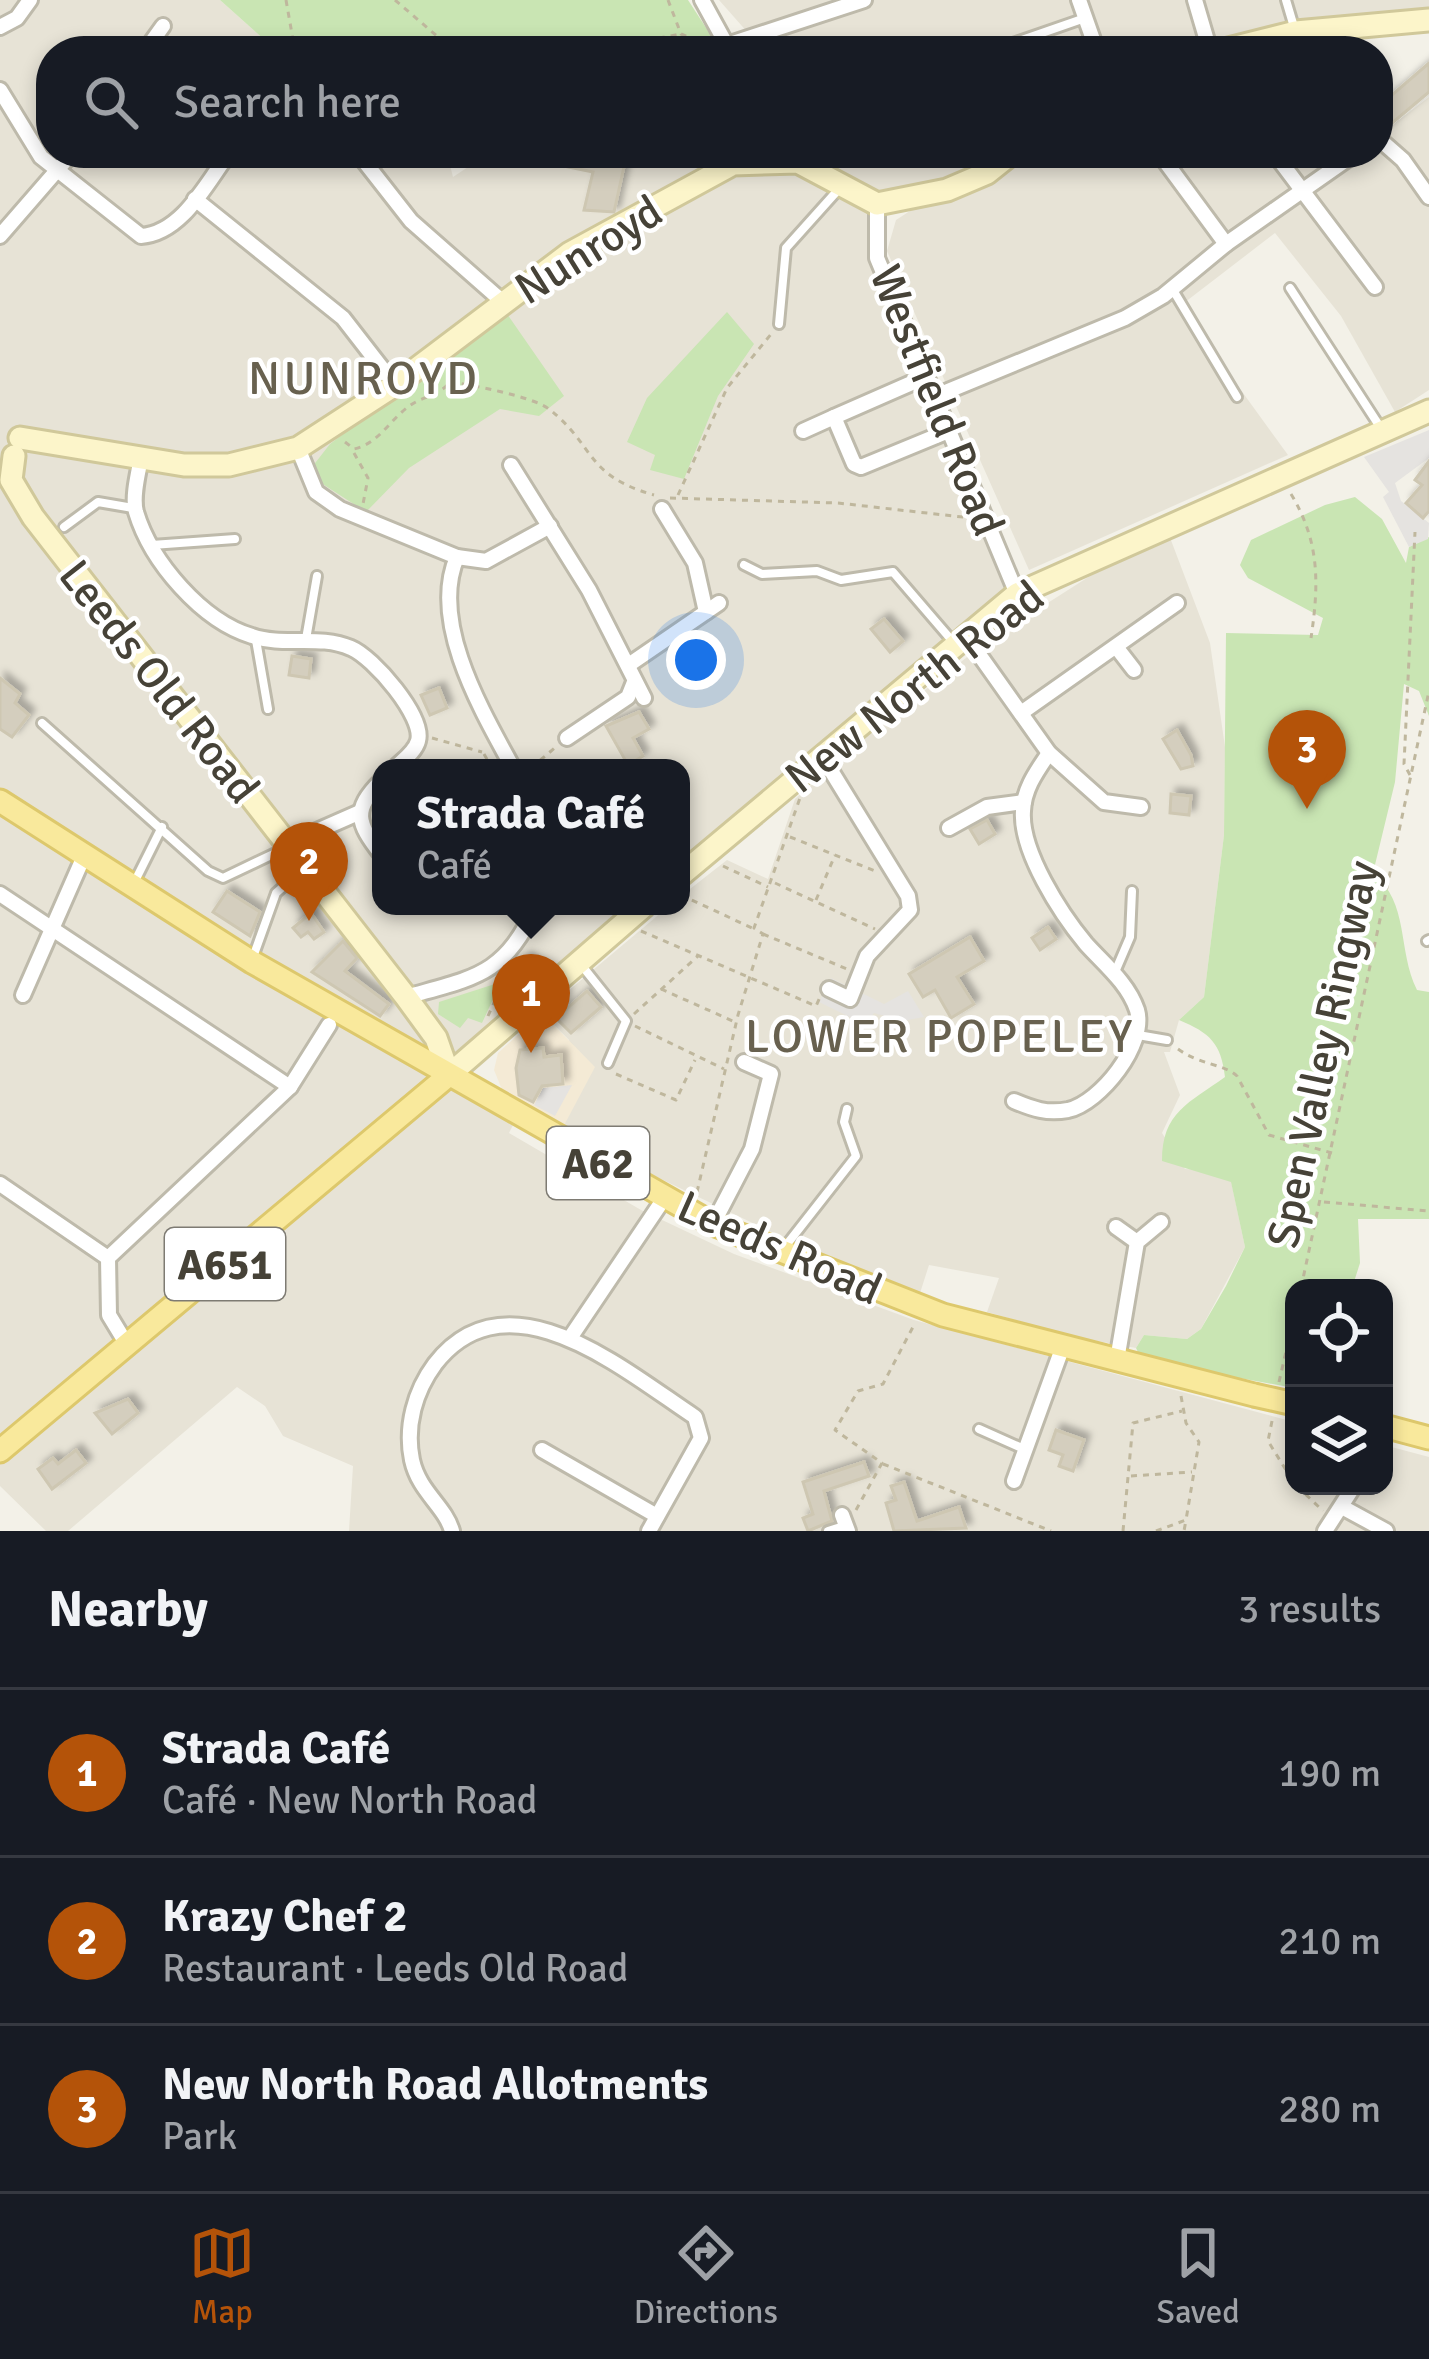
<!DOCTYPE html>
<meta charset="utf-8">
<style>
:root{--surface:#171b24;--page:#20242c;--text:#f1f3f6;--muted:#9ea1a6;--line:#363941;--accent:#b45309}
body{margin:0;font-family:Signika,sans-serif;background:var(--page);color:var(--text)}
.controls{position:absolute;right:36px;bottom:36px;display:grid;overflow:hidden;border-radius:24px;box-shadow:0 6px 18px #0003}
.controls button{width:108px;height:108px;display:grid;place-items:center;padding:0;border:0;border-bottom:3px solid var(--line);background:var(--surface);color:var(--text);font:60px sans-serif}
.you{position:absolute;left:696px;top:660px;width:42px;height:42px;margin:-30px;border:9px solid #fff;border-radius:50%;background:#1a73e8;box-shadow:0 0 0 18px #1a73e833}
.badge{display:grid;place-items:center;width:78px;height:78px;border-radius:50%;background:var(--accent);color:#fff;font-size:39px;font-weight:700}
.pin{position:absolute;translate:-50% -99px;filter:drop-shadow(0 3px 6px #0008)}
.pin::after{content:'';position:absolute;top:63px;width:42px;height:36px;background:inherit;clip-path:polygon(0 0,100% 0,50% 100%)}
.popup{position:absolute;left:372px;top:759px;width:318px;height:156px;box-sizing:border-box;display:grid;place-content:center;border-radius:24px;background:var(--surface);filter:drop-shadow(0 3px 9px #0005);font-size:39px;white-space:nowrap;color:var(--muted)}
.popup b{font-size:45px;color:var(--text)}
.popup::after{content:'';position:absolute;left:50%;top:100%;margin-left:-24px;border:24px solid transparent;border-top-color:var(--surface)}
.list{margin:0;padding:0;list-style:none}
h2{display:flex;justify-content:space-between;align-items:center;height:156px;margin:0;padding:0 48px;font-size:51px}
h2 small{font-size:39px;font-weight:400;color:var(--muted)}
.list li{display:grid;grid-template-columns:78px 1fr auto;gap:36px;align-items:center;box-sizing:border-box;height:168px;padding:0 48px;border-top:3px solid var(--line)}
.list b{display:block;font-size:45px;white-space:nowrap}
.list p{margin:0;font-size:39px;white-space:nowrap;color:var(--muted)}
.list em{font-size:39px;font-style:normal;color:var(--muted)}
.icon{flex:none;width:66px;height:66px;fill:none;stroke:currentColor;stroke-width:2;stroke-linecap:round;stroke-linejoin:round}
.map{position:relative;flex:none;width:1429px;height:1531px;overflow:hidden}
.search{position:absolute;background:var(--surface);box-shadow:0 6px 18px #0003;left:36px;right:36px;top:36px;height:132px;display:flex;align-items:center;gap:30px;box-sizing:border-box;padding:0 42px;border-radius:48px;color:var(--muted);font-size:45px}
.sheet{height:660px;background:var(--surface)}
nav{display:flex;justify-content:space-around;align-items:center;box-sizing:border-box;height:168px;border-top:3px solid var(--line);background:var(--surface);font-size:33px;color:var(--muted)}
nav a{display:grid;justify-items:center;gap:6px}
nav .on{color:var(--accent)}
.map>svg:first-child{display:block}
.residential{fill:#e7e3d6}
.commercial{fill:#f4ead5}
.green{fill:#c9e5b3}
.parking{fill:#e5e3e0}
.building{fill:#d4cebe;stroke:#cec7b2;stroke-width:3;filter:url(#shadow)}
.lines{fill:none;stroke-linecap:round;stroke-linejoin:round}
.lane-casing{stroke:#bebaab;stroke-width:14}
.street-casing{stroke:#bebaab;stroke-width:20}
.secondary-casing{stroke:#d0c89a;stroke-width:27}
.primary-casing{stroke:#ddc86c;stroke-width:27}
.path{stroke:#bfb79d;stroke-width:3;stroke-dasharray:6 6;stroke-linecap:butt}
.lane{stroke:#fff;stroke-width:8}
.street{stroke:#fff;stroke-width:14}
.secondary{stroke:#fcf5ca;stroke-width:21}
.primary{stroke:#f9e99c;stroke-width:21}
.primary-bridge-casing{stroke:#ddc86c;stroke-width:27;stroke-linecap:butt}
.primary-bridge{stroke:#f9e99c;stroke-width:21}
.labels{text-anchor:middle;stroke-width:9;stroke-linejoin:round;paint-order:stroke}
.shield{fill:#fff;stroke:#7e7b73;stroke-width:3}
.shield-label{font-size:42px;font-weight:bold;fill:#464237}
.street-label{font-size:45px;fill:#464237;stroke:#fff}
.neighbourhood-label{font-size:48px;letter-spacing:3px;fill:#68614f;stroke:#fff}
</style>
<div class="map">
<svg width="1429" height="1531" viewBox="0 0 1429 1531">
<defs>
<filter id="shadow"><feDropShadow dx="5.5" dy="-5.5" stdDeviation="3" flood-color="#0004"/></filter>
</defs>
<rect width="100%" height="100%" fill="#f3f1e8"/>
<g class="residential">
<path d="M0,0H220L277,51H51V153H447L453,177L489,153H768L877,204L874,237L1017,594L681,875V768H381V906H644L449,1076L517,1117L509,1133L641,1210L734,1254L914,1320L1294,1422V1486H1384V1445L1429,1457V1531H349L353,1466L283,1436L265,1406L237,1387L68,1531H46L0,1486Z"/>
<path d="M719,0H1429V12L1268,29L1198,51H764Z"/>
<path d="M1429,97V390L1395,412L1341,316L1275,233L1180,306L1288,455L1029,570L887,251L896,220L913,209L964,196L1032,153H1378V136Z"/>
<path d="M809,153H994L942,180L880,190L839,180Z"/>
<path d="M1169,535L1210,643L1225,747L1224,835L1204,997L1179,1020L1170,1052H1164L1180,1095L1162,1133L1185,1169L1208,1170L1231,1181L1245,1247L1201,1329L1187,1339L1144,1335L1136,1348L1075,1337L987,1312L999,1278L929,1265L920,1293L836,1263L561,1131L569,1040L542,1013L669,906H681V896L727,860L768,879L795,799L873,731L985,643L1115,560Z"/>
</g>
<path class="commercial" d="M542,1013L595,1067L561,1131L505,1097L494,1070L498,1053Z"/>
<g class="green">
<path d="M220,0H688L718,46L655,51H277Z"/>
<path d="M505,311L564,396L539,416L500,409L409,468L366,512L318,481L312,467L330,444Z"/>
<path d="M727,312L754,344L718,396L684,479L650,470L655,455L627,442L647,398Z"/>
<path d="M1355,497L1382,519L1406,563L1409,547L1429,537V716L1419,691L1404,684L1395,782L1373,873C1410,904 1397,949 1417,990L1429,992V1219H1358L1360,1263L1352,1288H1294V1388L1142,1360L1136,1348L1144,1335L1187,1339L1201,1329L1226,1286L1245,1247L1231,1182L1162,1161C1162,1112 1189,1103 1225,1077C1221,1043 1210,1033 1179,1020L1204,997L1224,835L1226,633L1318,635L1323,618L1248,578L1240,565L1251,540L1325,505Z"/>
<path d="M501,982L482,1023L468,1018L460,1028L438,1014L439,1002Z"/>
</g>
<g class="parking">
<path d="M1429,430V458L1395,483L1401,501L1429,523L1428,539L1409,547L1383,497L1389,492L1364,457Z"/>
<path d="M831,978L884,1004L908,991L924,1017L903,1021L874,1013L866,1025L819,1002Z"/>
<path d="M572,1085L555,1116L534,1105L543,1088Z"/>
</g>
<g class="building">
<path d="M1429,63V92L1385,129L1378,127V107Z"/>
<path d="M562,153H627L614,212L584,210L593,172L559,165Z"/>
<path d="M1429,461V511L1423,518L1406,503L1422,485L1415,480Z"/>
<path d="M884,619L903,641L890,652L871,629Z"/>
<path d="M292,656L311,659L309,678L289,675Z"/>
<path d="M0,678L20,694L15,703L29,715L12,737L0,729Z"/>
<path d="M439,688L447,708L430,715L421,695Z"/>
<path d="M639,712L649,729L633,738L643,756L628,765L606,726Z"/>
<path d="M1177,730L1191,755L1193,766L1181,769L1163,739Z"/>
<path d="M1171,794L1191,796L1189,815L1170,813Z"/>
<path d="M987,820L995,834L979,844L970,829Z"/>
<path d="M227,891L260,912L250,936L213,912Z"/>
<path d="M311,913L324,932L314,939L308,932L301,937L293,928Z"/>
<path d="M1048,927L1056,939L1040,950L1032,938Z"/>
<path d="M970,937L984,961L957,977L974,1004L951,1018L935,990L923,997L909,974Z"/>
<path d="M343,941L357,958L345,971L389,1004L380,1016L312,972Z"/>
<path d="M526,958L539,970L505,997Z"/>
<path d="M587,991L601,1007L571,1033L556,1018Z"/>
<path d="M543,1048L544,1057L561,1055L563,1084L542,1086L533,1102L519,1095L516,1068L520,1050Z"/>
<path d="M128,1399L138,1413L112,1434L95,1413Z"/>
<path d="M1056,1430L1084,1440L1073,1471L1059,1466L1063,1455L1049,1450Z"/>
<path d="M76,1450L86,1463L52,1489L38,1469L53,1458L58,1464Z"/>
<path d="M864,1462L869,1476L824,1491L832,1521L808,1531L803,1518L813,1514L803,1482Z"/>
<path d="M904,1482L917,1521L959,1507L966,1528L894,1531L886,1503L896,1500L891,1486Z"/>
</g>
<g class="lines">
<defs>
<g id="lane">
<path d="M1286,0L1294,27"/>
<path d="M990,51L1085,18"/>
<path d="M1290,288L1382,430"/>
<path d="M1173,290L1237,397"/>
<path d="M779,324L786,248L838,190"/>
<path d="M64,527L98,502L133,508"/>
<path d="M152,545L235,539"/>
<path d="M744,565L762,574L817,571L841,580L893,572L954,643"/>
<path d="M306,639L317,576"/>
<path d="M256,640L268,709"/>
<path d="M42,723L208,871L223,878L288,847"/>
<path d="M133,885L162,827"/>
<path d="M1427,941L1429,940"/>
<path d="M252,960L276,893L301,871"/>
<path d="M579,962L626,1021L608,1063"/>
<path d="M1115,972L1130,937L1132,891"/>
<path d="M1138,1035L1167,1040"/>
<path d="M784,1248L856,1156L844,1122L847,1109"/>
<path d="M979,1429L1024,1449"/>
<path d="M828,1531L844,1526"/>
</g>
<g id="street">
<path d="M702,0L730,51"/>
<path d="M1079,0L1097,51"/>
<path d="M1195,0L1210,51"/>
<path d="M0,27L17,18L30,0"/>
<path d="M727,45L864,0"/>
<path d="M145,51L163,26"/>
<path d="M0,90L41,157L141,236C182,233 206,184 229,153"/>
<path d="M1378,138L1403,160L1429,197"/>
<path d="M1159,153L1226,244"/>
<path d="M1274,153L1375,287"/>
<path d="M364,161L411,221L503,302"/>
<path d="M195,199L343,318L395,385"/>
<path d="M877,204V258L1017,594"/>
<path d="M0,236L72,153"/>
<path d="M923,378L834,417L854,464L861,467L946,432"/>
<path d="M931,398L1125,318L1163,296L1226,244L1356,153"/>
<path d="M803,431L834,417"/>
<path d="M298,448L316,492L340,509L457,557L486,561L550,526"/>
<path d="M141,458C138,474 132,497 136,512C151,562 202,621 252,636C284,647 319,634 351,648C373,657 425,717 418,741C415,752 403,760 395,768"/>
<path d="M511,465L589,590L644,698"/>
<path d="M662,509L695,563L706,612"/>
<path d="M457,557C429,622 482,711 513,768"/>
<path d="M966,636L1049,753L1104,802L1141,807"/>
<path d="M1117,648L1134,670"/>
<path d="M630,664L719,603"/>
<path d="M1021,713L1177,603"/>
<path d="M567,738L628,697L634,682"/>
<path d="M822,756L908,896L910,910L867,956L850,999L829,989"/>
<path d="M381,781C352,810 357,823 381,854"/>
<path d="M949,828L987,807L1024,802"/>
<path d="M317,831L358,813"/>
<path d="M0,894L290,1087"/>
<path d="M23,995L84,856"/>
<path d="M406,997C476,977 504,976 536,906"/>
<path d="M1014,1101C1033,1109 1047,1114 1068,1110C1100,1103 1147,1044 1137,1010C1128,983 1104,964 1086,944C1061,914 1020,851 1023,811C1024,788 1037,771 1049,753"/>
<path d="M0,1184L108,1258"/>
<path d="M713,1224L752,1149L771,1074L744,1062"/>
<path d="M1116,1227L1137,1242"/>
<path d="M570,1338L665,1197"/>
<path d="M126,1343L109,1315L108,1258L290,1087L329,1025"/>
<path d="M1117,1360L1137,1242L1161,1222"/>
<path d="M542,1450L657,1516"/>
<path d="M1014,1481L1063,1346"/>
<path d="M1342,1507L1386,1531"/>
<path d="M842,1515L848,1531"/>
<path d="M452,1531C445,1506 419,1492 412,1460C405,1426 415,1391 435,1364C508,1270 625,1371 695,1417L701,1438L649,1531"/>
<path d="M1325,1531L1354,1486"/>
</g>
<g id="secondary">
<path d="M1220,51L1296,32L1429,20"/>
<path d="M20,438L184,465H229L298,448L395,385L570,253L733,164L798,162L877,204L947,190L987,173L1012,153"/>
<path d="M14,456L11,480L33,517L406,997L436,1038L449,1075L644,906"/>
<path d="M681,875L1017,594L1429,411"/>
</g>
<g id="primary">
<path d="M0,801L252,962L713,1224L943,1315L1254,1395"/>
<path d="M1384,1426L1429,1438"/>
<path d="M0,1451L449,1075"/>
</g>
</defs>
<use href="#lane" class="lane-casing"/>
<use href="#street" class="street-casing"/>
<use href="#secondary" class="secondary-casing"/>
<use href="#primary" class="primary-casing"/>
<g class="path">
<path d="M286,0L295,51"/>
<path d="M395,0L445,43L483,51"/>
<path d="M668,0L681,34L704,44L712,42"/>
<path d="M588,51L681,34"/>
<path d="M450,382C472,385 531,396 549,409C596,446 584,475 654,495"/>
<path d="M345,442L354,449C378,444 389,421 408,407C422,396 439,396 450,382L447,368"/>
<path d="M354,453L368,478L363,504"/>
<path d="M1291,494C1320,542 1319,584 1311,638"/>
<path d="M678,495L727,388L772,333"/>
<path d="M670,498L838,503L971,518"/>
<path d="M432,738L482,752"/>
<path d="M484,754L492,768"/>
<path d="M531,768L557,746"/>
<path d="M1410,775L1404,764L1415,532"/>
<path d="M790,837L875,871"/>
<path d="M723,866L768,887"/>
<path d="M775,883L875,929"/>
<path d="M681,895L752,928"/>
<path d="M816,900L835,855"/>
<path d="M641,931L816,1006L820,997"/>
<path d="M763,934L847,969"/>
<path d="M661,989L735,1022"/>
<path d="M634,1014L698,956"/>
<path d="M488,1016L508,971"/>
<path d="M635,1026L724,1069"/>
<path d="M1178,1049C1200,1065 1224,1064 1237,1076L1269,1135L1332,1153"/>
<path d="M616,1074L676,1100L695,1060"/>
<path d="M697,1192L738,1015L763,934L754,928L800,798"/>
<path d="M1324,1202L1429,1211"/>
<path d="M1301,1288L1429,691"/>
<path d="M1279,1382L1294,1317"/>
<path d="M1181,1396L1186,1423L1199,1442L1186,1520"/>
<path d="M1272,1421L1268,1441L1294,1483"/>
<path d="M883,1464L1051,1531"/>
<path d="M1131,1476L1192,1472"/>
<path d="M1297,1486L1323,1511"/>
<path d="M856,1510L882,1463L835,1430L858,1391L883,1384L914,1325"/>
<path d="M1123,1531L1133,1423L1182,1411"/>
<path d="M1156,1531L1186,1520L1184,1531"/>
</g>
<use href="#lane" class="lane"/>
<use href="#street" class="street"/>
<use href="#secondary" class="secondary"/>
<use href="#primary" class="primary"/>
<defs>
<path id="primary-bridge" d="M1254,1395L1294,1404"/>
</defs>
<use href="#primary-bridge" class="primary-bridge-casing"/>
<use href="#primary-bridge" class="primary-bridge"/>
</g>
<g class="labels">
<g class="shield">
<rect x="547" y="1127" width="102" height="72" rx="9"/>
<rect x="165" y="1228" width="120" height="72" rx="9"/>
</g>
<g class="shield-label">
<text x="598" y="1178">A62</text>
<text x="225" y="1279">A651</text>
</g>
<g class="street-label">
<text transform="translate(588 249) rotate(-32)" y="16">Nunroyd</text>
<text transform="translate(938 400) rotate(68)" y="16">Westfield Road</text>
<text transform="translate(160 681) rotate(52)" y="16">Leeds Old Road</text>
<text transform="translate(914 686) rotate(-38)" y="16">New North Road</text>
<text transform="translate(1322 1054) rotate(-78)" y="16">Spen Valley Ringway</text>
<text transform="translate(780 1247) rotate(24)" y="16">Leeds Road</text>
</g>
<g class="neighbourhood-label">
<text x="364" y="394">NUNROYD</text>
<text x="940" y="1052">LOWER POPELEY</text>
</g>
</g>
</svg>
<div class="controls">
<button><svg class="icon" aria-label="locate" viewBox="0 0 24 24"><circle cx="12" cy="12" r="6"/><path d="M12 2v4M12 18v4M2 12h4M18 12h4"/></svg></button>
<button><svg class="icon" aria-label="layers" viewBox="0 0 24 24"><path d="M12 4l9 5-9 5-9-5zM3 14l9 5 9-5"/></svg></button>
</div>
<div class="you"></div>
<div class="pin badge" style="left:531px;top:1053px">1</div>
<div class="popup"><b>Strada Café</b>Café</div>
<div class="pin badge" style="left:309px;top:921px">2</div>
<div class="pin badge" style="left:1307px;top:809px">3</div>
<div class="search"><svg class="icon" aria-label="search" viewBox="0 0 24 24"><circle cx="10" cy="10" r="6"/><path d="M15 15l6 6"/></svg>Search here</div>
</div>
<section class="sheet">
<h2>Nearby<small>3 results</small></h2>
<ul class="list">
<li><span class="badge">1</span><div><b>Strada Café</b><p>Café · New North Road</p></div><em>190 m</em></li>
<li><span class="badge">2</span><div><b>Krazy Chef 2</b><p>Restaurant · Leeds Old Road</p></div><em>210 m</em></li>
<li><span class="badge">3</span><div><b>New North Road Allotments</b><p>Park</p></div><em>280 m</em></li>
</ul>
</section>
<nav>
<a class="on"><svg class="icon" aria-label="map" viewBox="0 0 24 24"><path d="M3 6l6-2 6 2 6-2v14l-6 2-6-2-6 2zM9 4v14M15 6v14"/></svg>Map</a>
<a><svg class="icon" aria-label="directions" viewBox="0 0 24 24"><path d="M12 3l9 9-9 9-9-9zM9 14v-3h6M13 9l2 2-2 2"/></svg>Directions</a>
<a><svg class="icon" aria-label="saved" viewBox="0 0 24 24"><path d="M7 4h10v16l-5-4-5 4z"/></svg>Saved</a>
</nav>
